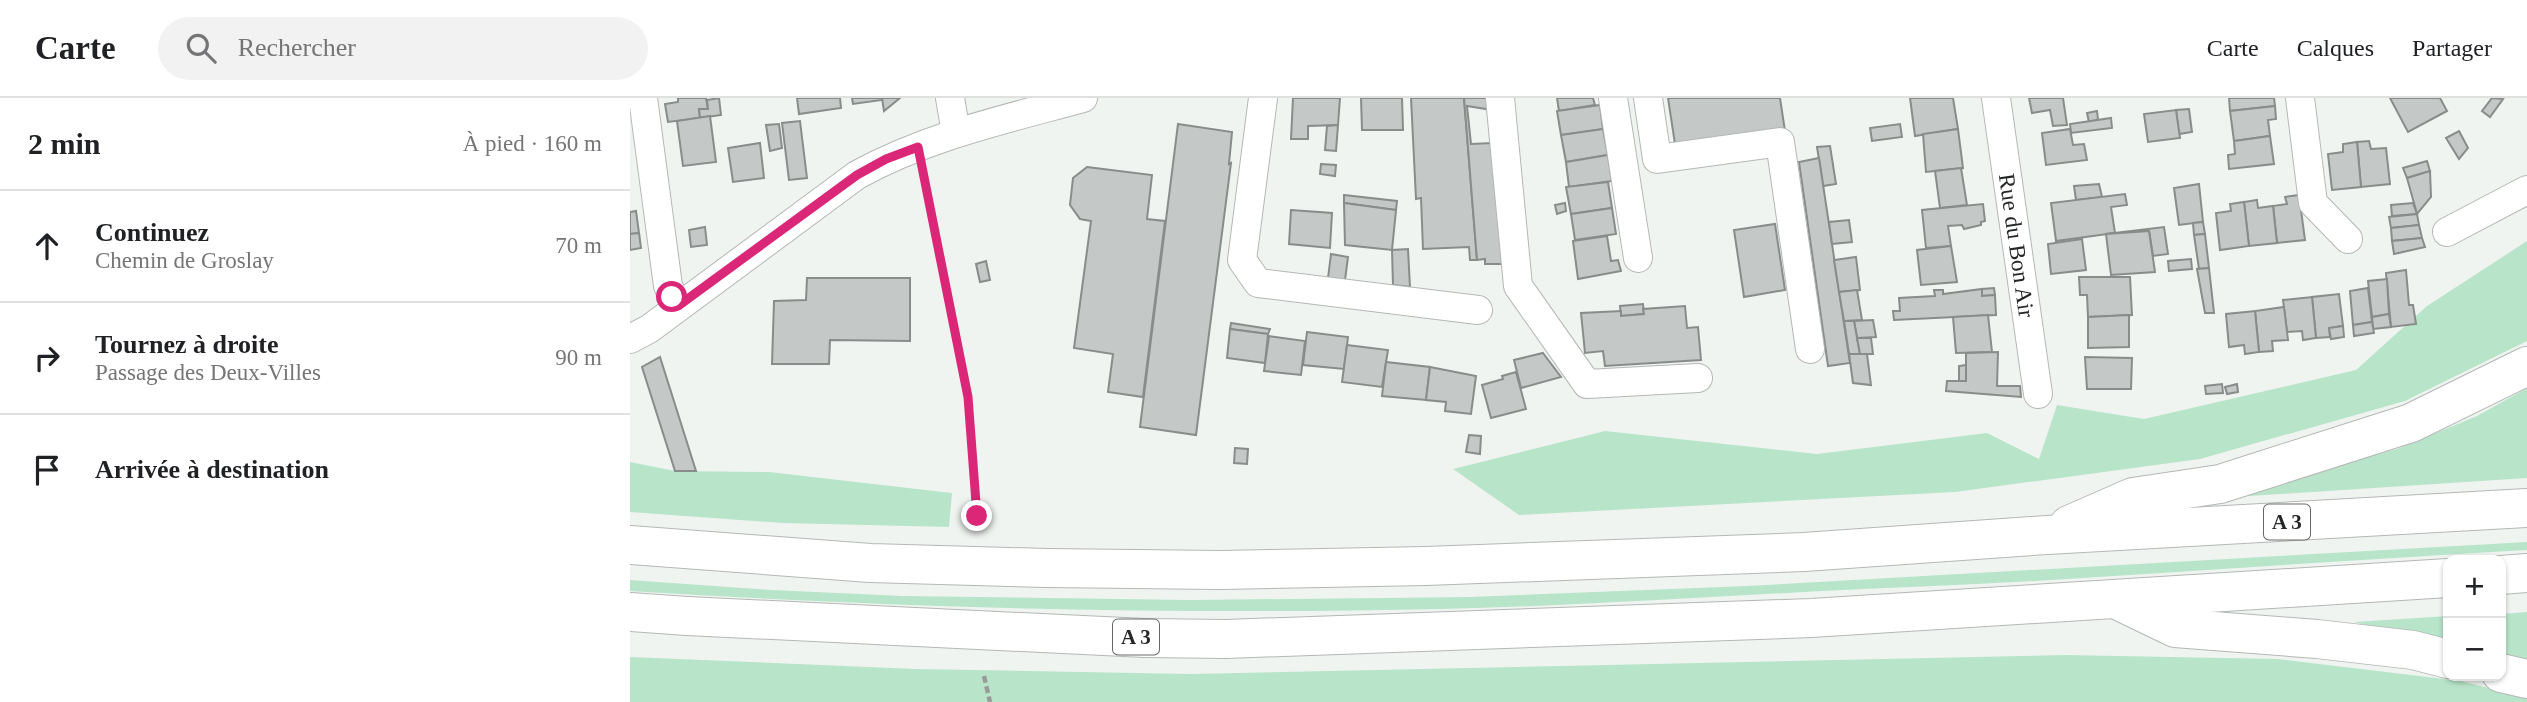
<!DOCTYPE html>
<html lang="fr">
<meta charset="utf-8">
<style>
:root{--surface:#fff;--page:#f2f2f2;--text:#202124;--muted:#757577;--line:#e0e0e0}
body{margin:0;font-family:Georgia,serif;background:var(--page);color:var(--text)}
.controls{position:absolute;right:21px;bottom:21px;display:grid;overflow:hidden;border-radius:14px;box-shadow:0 2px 5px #0004}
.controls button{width:63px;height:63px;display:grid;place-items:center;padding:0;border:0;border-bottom:2px solid var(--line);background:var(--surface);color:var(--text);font:35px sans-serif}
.stop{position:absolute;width:21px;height:21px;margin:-16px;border:5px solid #db2777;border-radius:50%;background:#fff}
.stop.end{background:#db2777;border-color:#fff;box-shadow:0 2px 7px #0008}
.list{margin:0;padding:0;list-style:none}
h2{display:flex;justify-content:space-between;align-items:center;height:91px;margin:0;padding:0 28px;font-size:30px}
h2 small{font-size:23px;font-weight:400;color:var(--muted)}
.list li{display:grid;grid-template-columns:46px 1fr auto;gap:21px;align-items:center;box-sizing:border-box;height:112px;padding:0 28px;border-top:2px solid var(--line)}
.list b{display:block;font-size:26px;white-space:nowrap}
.list p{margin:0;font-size:23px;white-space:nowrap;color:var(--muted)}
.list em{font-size:23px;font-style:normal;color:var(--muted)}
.icon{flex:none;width:38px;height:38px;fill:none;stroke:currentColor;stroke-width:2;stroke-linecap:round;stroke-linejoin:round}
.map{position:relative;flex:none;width:1897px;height:604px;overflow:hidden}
header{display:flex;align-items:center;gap:42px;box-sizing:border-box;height:98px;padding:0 35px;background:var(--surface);border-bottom:2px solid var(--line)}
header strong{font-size:33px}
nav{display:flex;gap:38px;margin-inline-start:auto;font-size:24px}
.search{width:490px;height:63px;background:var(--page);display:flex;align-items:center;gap:18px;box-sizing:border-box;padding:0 24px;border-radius:38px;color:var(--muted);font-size:26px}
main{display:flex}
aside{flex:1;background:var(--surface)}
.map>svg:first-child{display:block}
.green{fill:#b8e5c9}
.building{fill:#c4c8c6;stroke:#888c8a;stroke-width:2}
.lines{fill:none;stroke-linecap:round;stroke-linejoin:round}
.minor-casing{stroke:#b4b8b5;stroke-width:30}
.highway-casing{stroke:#b4b8b5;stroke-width:40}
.path{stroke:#989c99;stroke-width:4.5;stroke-dasharray:7 3.5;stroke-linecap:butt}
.minor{stroke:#fff;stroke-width:28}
.highway{stroke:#fff;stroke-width:38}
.route{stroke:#db2777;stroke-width:9}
.labels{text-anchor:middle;stroke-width:5;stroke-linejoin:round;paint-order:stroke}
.shield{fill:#fff;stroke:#666867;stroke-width:2}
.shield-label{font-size:21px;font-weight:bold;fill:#252726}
.street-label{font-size:23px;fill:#252726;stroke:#fff}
</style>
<header>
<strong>Carte</strong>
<div class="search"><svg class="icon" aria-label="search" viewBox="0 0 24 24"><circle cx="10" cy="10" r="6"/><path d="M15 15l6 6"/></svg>Rechercher</div>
<nav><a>Carte</a><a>Calques</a><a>Partager</a></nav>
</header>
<main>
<aside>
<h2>2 min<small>À pied · 160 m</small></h2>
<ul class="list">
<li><svg class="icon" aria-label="ahead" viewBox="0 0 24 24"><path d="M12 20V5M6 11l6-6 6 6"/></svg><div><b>Continuez</b><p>Chemin de Groslay</p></div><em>70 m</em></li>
<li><svg class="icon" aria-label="right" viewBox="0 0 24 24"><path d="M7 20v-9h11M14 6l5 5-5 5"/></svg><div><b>Tournez à droite</b><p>Passage des Deux-Villes</p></div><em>90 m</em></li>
<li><svg class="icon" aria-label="arrive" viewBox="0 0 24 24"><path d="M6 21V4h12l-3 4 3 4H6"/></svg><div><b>Arrivée à destination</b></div></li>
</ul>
</aside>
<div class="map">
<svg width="1897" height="604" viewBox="0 0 1897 604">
<rect width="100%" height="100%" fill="#f0f4f1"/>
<g class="green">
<path d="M1897,143V243L1775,303L1570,361L1325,394L889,417L823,371L975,333L1187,356L1357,335L1409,361L1427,307L1514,321L1726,272L1797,208Z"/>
<path d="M1897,290V380L1589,400L1767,351L1847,318Z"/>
<path d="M0,364L45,373L139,374L322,395L319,429L153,425L0,414Z"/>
<path d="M1897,444V452C1738,461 1580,472 1421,482C1345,487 1268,489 1192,493C1065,500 938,508 811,511C540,517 270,510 0,493V482L142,492L273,498L560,502L839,499L1117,488Z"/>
<path d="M1897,514V568L1871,561V516Z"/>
<path d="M1818,518V548L1724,524Z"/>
<path d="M1436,557L1648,561L1831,583L1897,600V604H0V559L286,571L560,576Z"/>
</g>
<g class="building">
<path d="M48,0H76L78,11H69L70,20L38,24L35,6L48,4Z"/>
<path d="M89,0L91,17L70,20L69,11H78L77,2Z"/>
<path d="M167,0H210L211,10L169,16Z"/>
<path d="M222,0H252V2L223,6Z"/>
<path d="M252,0H270L254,13Z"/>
<path d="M663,0H710L708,27L678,28V41H661Z"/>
<path d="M731,0H772L773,32H732Z"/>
<path d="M781,0H834L847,162H840L839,149L793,151L791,100L786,101Z"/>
<path d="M834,0H861L862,12L837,8L841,46L862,45L876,166H855V161L847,162Z"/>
<path d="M927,0H963L965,7L929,13Z"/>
<path d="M1038,0H1150L1155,33L1045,46Z"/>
<path d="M1280,0H1323L1328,31L1285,38Z"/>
<path d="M1399,0H1433L1437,27L1423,28L1420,12L1402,15Z"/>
<path d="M1599,0H1644L1645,8L1600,13Z"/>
<path d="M1760,0H1810L1817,13L1778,34Z"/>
<path d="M1862,0L1873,1L1860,19L1852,13Z"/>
<path d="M970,7L973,31L931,37L927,13Z"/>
<path d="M1645,8L1646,21L1638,22L1640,38L1604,43L1600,13Z"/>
<path d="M1559,11L1562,34L1549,36L1546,12Z"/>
<path d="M1546,12L1550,40L1518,44L1514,16Z"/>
<path d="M1467,13L1468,22L1459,24L1457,15Z"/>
<path d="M80,18L86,64L53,68L47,23Z"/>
<path d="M1481,20L1482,30L1441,35L1440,26Z"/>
<path d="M170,23L177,80L159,82L152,25Z"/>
<path d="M149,26L152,50L140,53L136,27Z"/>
<path d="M548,26L602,34L599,66L601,65L566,337L510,329Z"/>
<path d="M1270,26L1272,39L1242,43L1240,30Z"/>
<path d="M708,27L706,53L695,52L697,28Z"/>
<path d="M973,31L978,57L936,64L931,37Z"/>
<path d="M1328,31L1333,70L1296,74L1293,36Z"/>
<path d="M1440,31L1443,47L1454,46L1457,62L1416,67L1412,35Z"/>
<path d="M1829,33L1838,50L1829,61L1816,40Z"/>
<path d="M1640,38L1644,66L1599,71L1598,57L1605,56L1604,43Z"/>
<path d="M1739,43L1741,51L1756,50L1760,86L1731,89L1727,44Z"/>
<path d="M1727,44L1731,89L1702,92L1698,56L1713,54V46Z"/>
<path d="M130,45L134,80L103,84L98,50Z"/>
<path d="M1200,48L1206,86L1193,88L1187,49Z"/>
<path d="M978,57L982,83L939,89L936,64Z"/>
<path d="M1189,60L1220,265L1198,268L1169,64Z"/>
<path d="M1797,63L1800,73L1777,80L1773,70Z"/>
<path d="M691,66L706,67L705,78L690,76Z"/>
<path d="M457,69L522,77L517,121L535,123L513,299L478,294L483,256L444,250L461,123L450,121L440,107L443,80Z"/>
<path d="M1331,70L1337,107L1310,110L1305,73Z"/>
<path d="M1800,73L1801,99L1787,116L1777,80Z"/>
<path d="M978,84L982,110L941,116L936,89Z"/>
<path d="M1469,86L1472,99L1446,102L1444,88Z"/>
<path d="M1569,86L1573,124L1549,127L1544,90Z"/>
<path d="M1495,96L1497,107L1481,109L1485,135L1426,143L1421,105Z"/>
<path d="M714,97L767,103L766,112L714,105Z"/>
<path d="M1669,97L1675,142L1647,145L1643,108L1657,106L1655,99Z"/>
<path d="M1627,102L1628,110L1643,108L1647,145L1619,148L1614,104Z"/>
<path d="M1614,104L1619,148L1590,152L1586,115L1601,113L1600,106Z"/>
<path d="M714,105L766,112L762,152L715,147Z"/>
<path d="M935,105L936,113L927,116L925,107Z"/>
<path d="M1783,105L1787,116L1762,118L1761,107Z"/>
<path d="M1353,106L1355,123L1351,124V127L1334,131L1332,127L1318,128L1321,148L1296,150L1292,112Z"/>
<path d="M982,110L986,136L945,142L941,116Z"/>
<path d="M661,112L702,115L700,150L659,146Z"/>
<path d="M6,113L9,135L0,136V114Z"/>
<path d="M1787,116L1789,127L1761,130L1759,119Z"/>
<path d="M1219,122L1222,144L1202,146L1199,124Z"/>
<path d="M1573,124L1575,136L1564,137L1563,125Z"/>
<path d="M1145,126L1155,192L1114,199L1104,132Z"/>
<path d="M1789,127L1792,140L1762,143L1761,130Z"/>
<path d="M75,129L77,147L61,149L59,132Z"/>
<path d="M1534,129L1538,156L1523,158L1519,133L1476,136Z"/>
<path d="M1519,133L1525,174L1481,177L1476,136Z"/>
<path d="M9,135L11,150L0,152V136Z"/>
<path d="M1575,136L1579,170L1569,171L1564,137Z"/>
<path d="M977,138L981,163L988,162L991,173L948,181L943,143Z"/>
<path d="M1792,140L1795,149L1764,156L1762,143Z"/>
<path d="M1452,141L1456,172L1421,176L1418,146Z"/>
<path d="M1321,148L1327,184L1291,187L1287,152Z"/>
<path d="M778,151L780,189L763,187L762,152Z"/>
<path d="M701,156L718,159L715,182L698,180Z"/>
<path d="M1226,159L1230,192L1209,194L1204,162Z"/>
<path d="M1561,161L1562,171L1539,173L1538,163Z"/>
<path d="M356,163L360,182L350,184L346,166Z"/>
<path d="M1579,170L1584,215H1575L1567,171Z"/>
<path d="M1776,172L1779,207H1783L1786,226L1761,229L1756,175Z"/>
<path d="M1449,179H1500L1502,217L1458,219L1457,197H1450Z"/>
<path d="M177,180H280V243L200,242L199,266H142L144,203L176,202Z"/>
<path d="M1757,181L1759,216L1742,219L1738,183Z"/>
<path d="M1364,190L1365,197L1352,198V191Z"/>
<path d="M1738,190L1742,224L1723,227L1720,193Z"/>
<path d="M1352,191V198L1365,197L1366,217L1264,222L1263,213H1270L1269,200L1305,198L1304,192H1313V196Z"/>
<path d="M1227,192L1232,222L1214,223L1209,194Z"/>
<path d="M1709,196L1713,228L1699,230L1700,239L1686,240L1682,199Z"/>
<path d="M1682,199L1686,240L1673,242L1672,233L1657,234L1653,202Z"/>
<path d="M1013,206L1014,216L991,218L990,208Z"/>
<path d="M1055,208L1057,230L1068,229L1071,262L975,268L973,253L955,255L951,215L991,213V218L1014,216L1013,211Z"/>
<path d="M1654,209L1658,242L1642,243L1643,253L1629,254L1625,213Z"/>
<path d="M1625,213L1629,254L1615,256L1614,247L1599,249L1596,216Z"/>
<path d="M1759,216L1761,229L1743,231L1742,219Z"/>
<path d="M1358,217L1362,254L1326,255L1323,219Z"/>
<path d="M1499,217V249L1458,250V219Z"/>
<path d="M1243,222L1246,239L1227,240L1224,223Z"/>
<path d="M1214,223H1224L1230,256H1219Z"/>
<path d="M1742,224L1744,235L1724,238L1723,227Z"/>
<path d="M601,225L640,231L638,236L600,231Z"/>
<path d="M1713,228L1714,239L1701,241L1699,230Z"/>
<path d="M600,231L638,236L635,265L597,260Z"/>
<path d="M677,234L718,239L714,271L673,267Z"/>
<path d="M639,238L675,243L671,277L634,273Z"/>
<path d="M1227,240H1241L1243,256H1230Z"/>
<path d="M717,247L758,252L752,289L712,284Z"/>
<path d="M1368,254L1367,288H1390L1391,299L1316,293L1317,283H1336V255Z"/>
<path d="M913,255L931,279L891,290L884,262Z"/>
<path d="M1219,256H1237L1241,287L1223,285Z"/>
<path d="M30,259L66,373H45L12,269Z"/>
<path d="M1455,259L1502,260L1501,291H1457Z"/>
<path d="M756,264L800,269L796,302L752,298Z"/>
<path d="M1336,267V283H1329V268Z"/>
<path d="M800,269L846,278L841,316L815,313L816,304L796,302Z"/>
<path d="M886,274L896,311L861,320L852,287L873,281L872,278Z"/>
<path d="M1592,286L1593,295L1576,296L1575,288Z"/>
<path d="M1607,286L1608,294L1597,296L1595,289Z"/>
<path d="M839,337L851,338L850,356L836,354Z"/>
<path d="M605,350L618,351L617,366L604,365Z"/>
</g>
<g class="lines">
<defs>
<g id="minor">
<path d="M13,0L38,188L48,208"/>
<path d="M320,0L326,35"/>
<path d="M633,0L612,162L628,185L848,212"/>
<path d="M870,0L888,188L957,286L1068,280"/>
<path d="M983,0L1008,160"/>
<path d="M1018,0L1027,61L1150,44L1180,251"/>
<path id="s1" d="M1366,0L1408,296"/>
<path d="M1670,0L1683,105L1718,141"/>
<path d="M1817,134L1897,92"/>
<path d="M0,241L19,231L227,77C298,38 376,21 453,0"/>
</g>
<g id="highway">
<path d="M1439,427L1503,399L1590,386L1781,325L1897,268"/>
<path d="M0,447L240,465L417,470L590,472L796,468L1174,454L1417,437L1897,410"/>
<path d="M1871,477L1897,475"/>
<path d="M1487,502L1545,530L1687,541L1783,552L1818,561"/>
<path d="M0,514L57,518L515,540L596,541L1181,520L1818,480"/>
<path d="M1871,575L1897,581"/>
</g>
</defs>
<use href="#minor" class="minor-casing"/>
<use href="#highway" class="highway-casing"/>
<g class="path">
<path d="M293,74L338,299L347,418"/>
<path d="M354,578L360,604"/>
</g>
<use href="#minor" class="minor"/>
<use href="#highway" class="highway"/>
</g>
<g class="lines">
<path class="route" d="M42,199L48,208L227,77L256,61L288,49L338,299L347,418"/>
</g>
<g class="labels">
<g class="shield">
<rect x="1634" y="406.5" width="46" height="35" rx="5"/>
<rect x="483" y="521.5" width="46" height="35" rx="5"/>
</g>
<g class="shield-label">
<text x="1657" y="431">A 3</text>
<text x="506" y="546">A 3</text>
</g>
<g class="street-label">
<text dy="8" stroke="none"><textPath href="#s1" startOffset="149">Rue du Bon Air</textPath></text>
</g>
</g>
</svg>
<div class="controls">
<button>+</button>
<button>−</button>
</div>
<div class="stop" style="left:42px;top:199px"></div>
<div class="stop end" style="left:347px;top:418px"></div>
</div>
</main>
